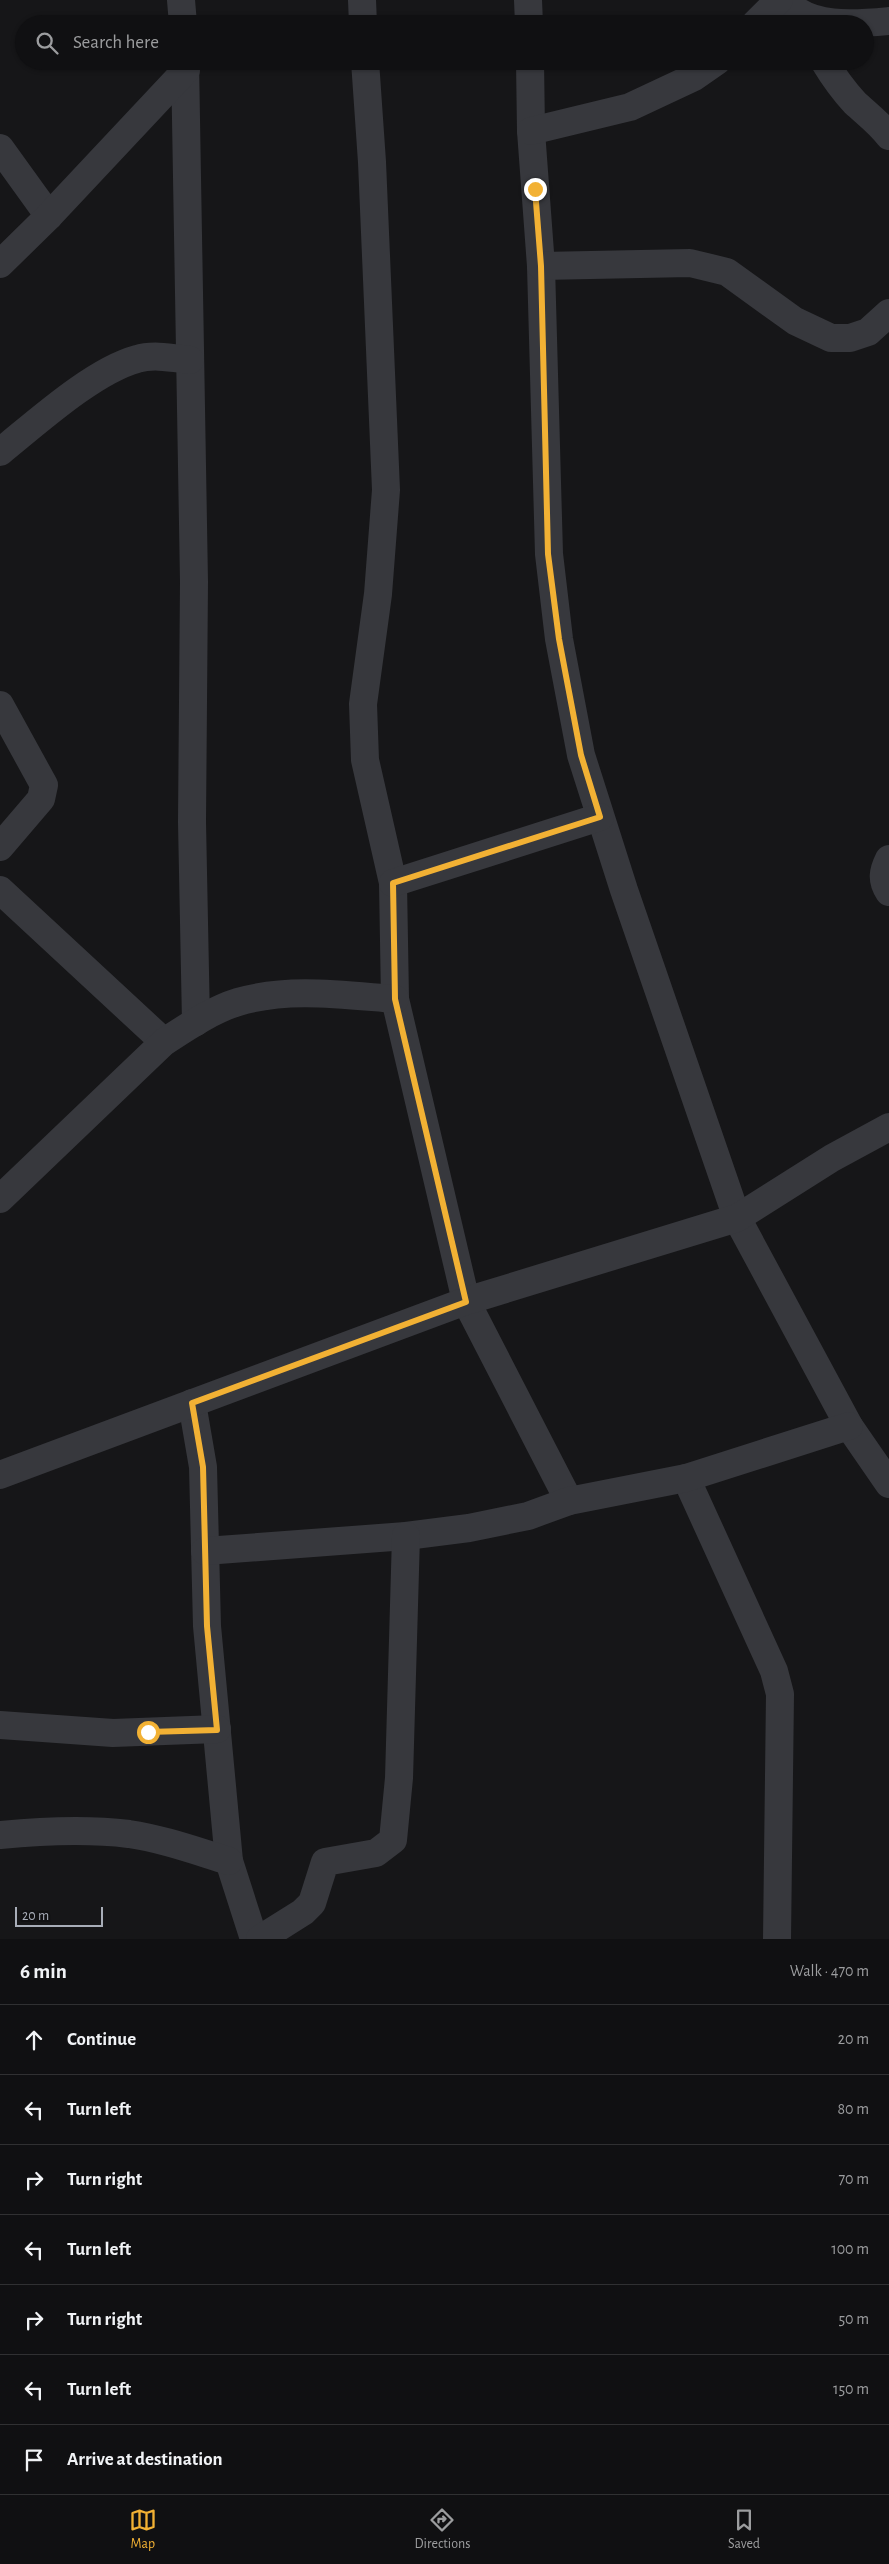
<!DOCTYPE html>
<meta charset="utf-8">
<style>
:root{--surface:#101012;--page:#1e1e20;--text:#f1f3f6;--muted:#9c9d9f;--line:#303032;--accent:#f2b134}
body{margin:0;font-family:"Alegreya Sans",sans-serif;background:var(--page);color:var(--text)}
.scale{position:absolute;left:15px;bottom:12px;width:88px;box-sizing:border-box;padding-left:5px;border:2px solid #a8adb8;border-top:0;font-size:14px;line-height:18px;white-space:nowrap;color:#a8adb8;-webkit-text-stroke:4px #111113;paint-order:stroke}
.stop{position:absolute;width:15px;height:15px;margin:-11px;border:4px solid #f2b134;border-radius:50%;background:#fff}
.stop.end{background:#f2b134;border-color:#fff;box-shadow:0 1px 5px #0008}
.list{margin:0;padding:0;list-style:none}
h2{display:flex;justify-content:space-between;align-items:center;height:65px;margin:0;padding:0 20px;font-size:21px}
h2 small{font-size:16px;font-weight:400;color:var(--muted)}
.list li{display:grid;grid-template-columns:32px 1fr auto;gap:15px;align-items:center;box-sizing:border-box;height:70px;padding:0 20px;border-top:1px solid var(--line)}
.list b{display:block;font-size:19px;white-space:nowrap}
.list em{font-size:16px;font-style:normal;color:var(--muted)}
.icon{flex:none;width:28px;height:28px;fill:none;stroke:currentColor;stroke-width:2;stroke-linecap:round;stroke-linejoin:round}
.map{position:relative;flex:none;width:889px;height:1939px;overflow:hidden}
.search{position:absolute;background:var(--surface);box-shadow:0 1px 4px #0004;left:15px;right:15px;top:15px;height:55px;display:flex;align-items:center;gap:12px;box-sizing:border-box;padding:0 18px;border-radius:28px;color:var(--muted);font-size:19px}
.sheet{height:555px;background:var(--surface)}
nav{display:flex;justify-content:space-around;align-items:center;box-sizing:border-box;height:70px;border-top:1px solid var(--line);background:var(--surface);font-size:14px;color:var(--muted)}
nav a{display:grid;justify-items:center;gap:2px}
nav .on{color:var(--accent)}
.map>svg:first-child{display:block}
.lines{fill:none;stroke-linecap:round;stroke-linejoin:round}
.minor{stroke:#37383d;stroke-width:28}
.route{stroke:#f2b134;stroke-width:6}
</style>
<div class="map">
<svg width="889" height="1939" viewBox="0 0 889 1939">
<rect width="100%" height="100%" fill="#161618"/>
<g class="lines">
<g class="minor">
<path d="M181,0L183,24"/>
<path d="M362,0L363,24"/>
<path d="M528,0L529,24"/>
<path d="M786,0C807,29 857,24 889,21"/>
<path d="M755,24L779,0"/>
<path d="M185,61L194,582L192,822L196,1022"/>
<path d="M365,61L372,162L386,490L378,594L363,704L365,760L393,883L395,999L466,1301L569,1501"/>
<path d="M530,61L531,131L541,266L549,554L559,639L581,755L624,890L737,1218L849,1426L889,1484"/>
<path d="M824,61C833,76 843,90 855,103C867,114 879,123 889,136"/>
<path d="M531,131L630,107L694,77L717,61"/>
<path d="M0,148L49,216"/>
<path d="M0,264L49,216L186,70"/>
<path d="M541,266L690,263L727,272L795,321L831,338H850L868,332L889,313"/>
<path d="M0,452C36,423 93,371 137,359C153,354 173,358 190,360"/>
<path d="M0,705L44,785L41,799L0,847"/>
<path d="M889,859C883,871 881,880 889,892"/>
<path d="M393,883L600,817"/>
<path d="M0,890L164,1042"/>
<path d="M0,1199L164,1042C187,1027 212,1010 238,1002C289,987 343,995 395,999"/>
<path d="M192,1403L203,1467L207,1626L229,1861L254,1939"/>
<path d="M0,1475L466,1301L737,1218L832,1158L889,1127"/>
<path d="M686,1478L774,1671L780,1694L777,1939"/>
<path d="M205,1551L406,1536L469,1528L528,1516L569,1501L686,1478L849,1426"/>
<path d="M0,1725L113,1733L217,1729"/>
<path d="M0,1835C42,1831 88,1829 129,1834C163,1839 196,1851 229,1861"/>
<path d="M260,1939L303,1912L312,1903L325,1862L376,1853L393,1840L399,1778L406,1536"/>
</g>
</g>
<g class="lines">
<path class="route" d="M148,1732L217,1730L207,1626L203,1467L192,1403L466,1302L395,999L393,883L600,817L581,755L559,639L548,554L541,266L535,189"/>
</g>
</svg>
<div class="scale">20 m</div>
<div class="stop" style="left:148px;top:1732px"></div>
<div class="stop end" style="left:535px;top:189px"></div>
<div class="search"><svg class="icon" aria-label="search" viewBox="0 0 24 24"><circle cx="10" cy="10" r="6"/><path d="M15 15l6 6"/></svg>Search here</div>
</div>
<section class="sheet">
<h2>6 min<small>Walk · 470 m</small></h2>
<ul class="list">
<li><svg class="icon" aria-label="ahead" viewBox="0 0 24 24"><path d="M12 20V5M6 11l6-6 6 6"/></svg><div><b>Continue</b></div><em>20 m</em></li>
<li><svg class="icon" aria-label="left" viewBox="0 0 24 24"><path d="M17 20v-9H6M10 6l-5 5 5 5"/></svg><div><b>Turn left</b></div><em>80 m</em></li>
<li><svg class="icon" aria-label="right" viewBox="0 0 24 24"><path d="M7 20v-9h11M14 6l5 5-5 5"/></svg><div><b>Turn right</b></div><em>70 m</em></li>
<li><svg class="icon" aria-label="left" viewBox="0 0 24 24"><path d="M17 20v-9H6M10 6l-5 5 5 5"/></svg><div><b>Turn left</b></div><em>100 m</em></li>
<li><svg class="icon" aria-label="right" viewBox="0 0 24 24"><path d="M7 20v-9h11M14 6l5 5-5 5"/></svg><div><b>Turn right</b></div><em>50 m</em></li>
<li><svg class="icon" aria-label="left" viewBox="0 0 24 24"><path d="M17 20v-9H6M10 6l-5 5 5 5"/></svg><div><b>Turn left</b></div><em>150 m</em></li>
<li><svg class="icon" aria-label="arrive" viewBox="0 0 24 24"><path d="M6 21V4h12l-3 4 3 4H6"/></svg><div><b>Arrive at destination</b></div></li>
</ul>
</section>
<nav>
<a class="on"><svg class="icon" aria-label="map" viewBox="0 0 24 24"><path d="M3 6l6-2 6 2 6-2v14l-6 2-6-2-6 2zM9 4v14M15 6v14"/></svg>Map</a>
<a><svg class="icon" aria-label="directions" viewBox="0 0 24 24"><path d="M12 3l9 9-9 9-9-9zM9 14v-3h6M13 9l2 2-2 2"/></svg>Directions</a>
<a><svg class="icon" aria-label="saved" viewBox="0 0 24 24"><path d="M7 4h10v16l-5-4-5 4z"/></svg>Saved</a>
</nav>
